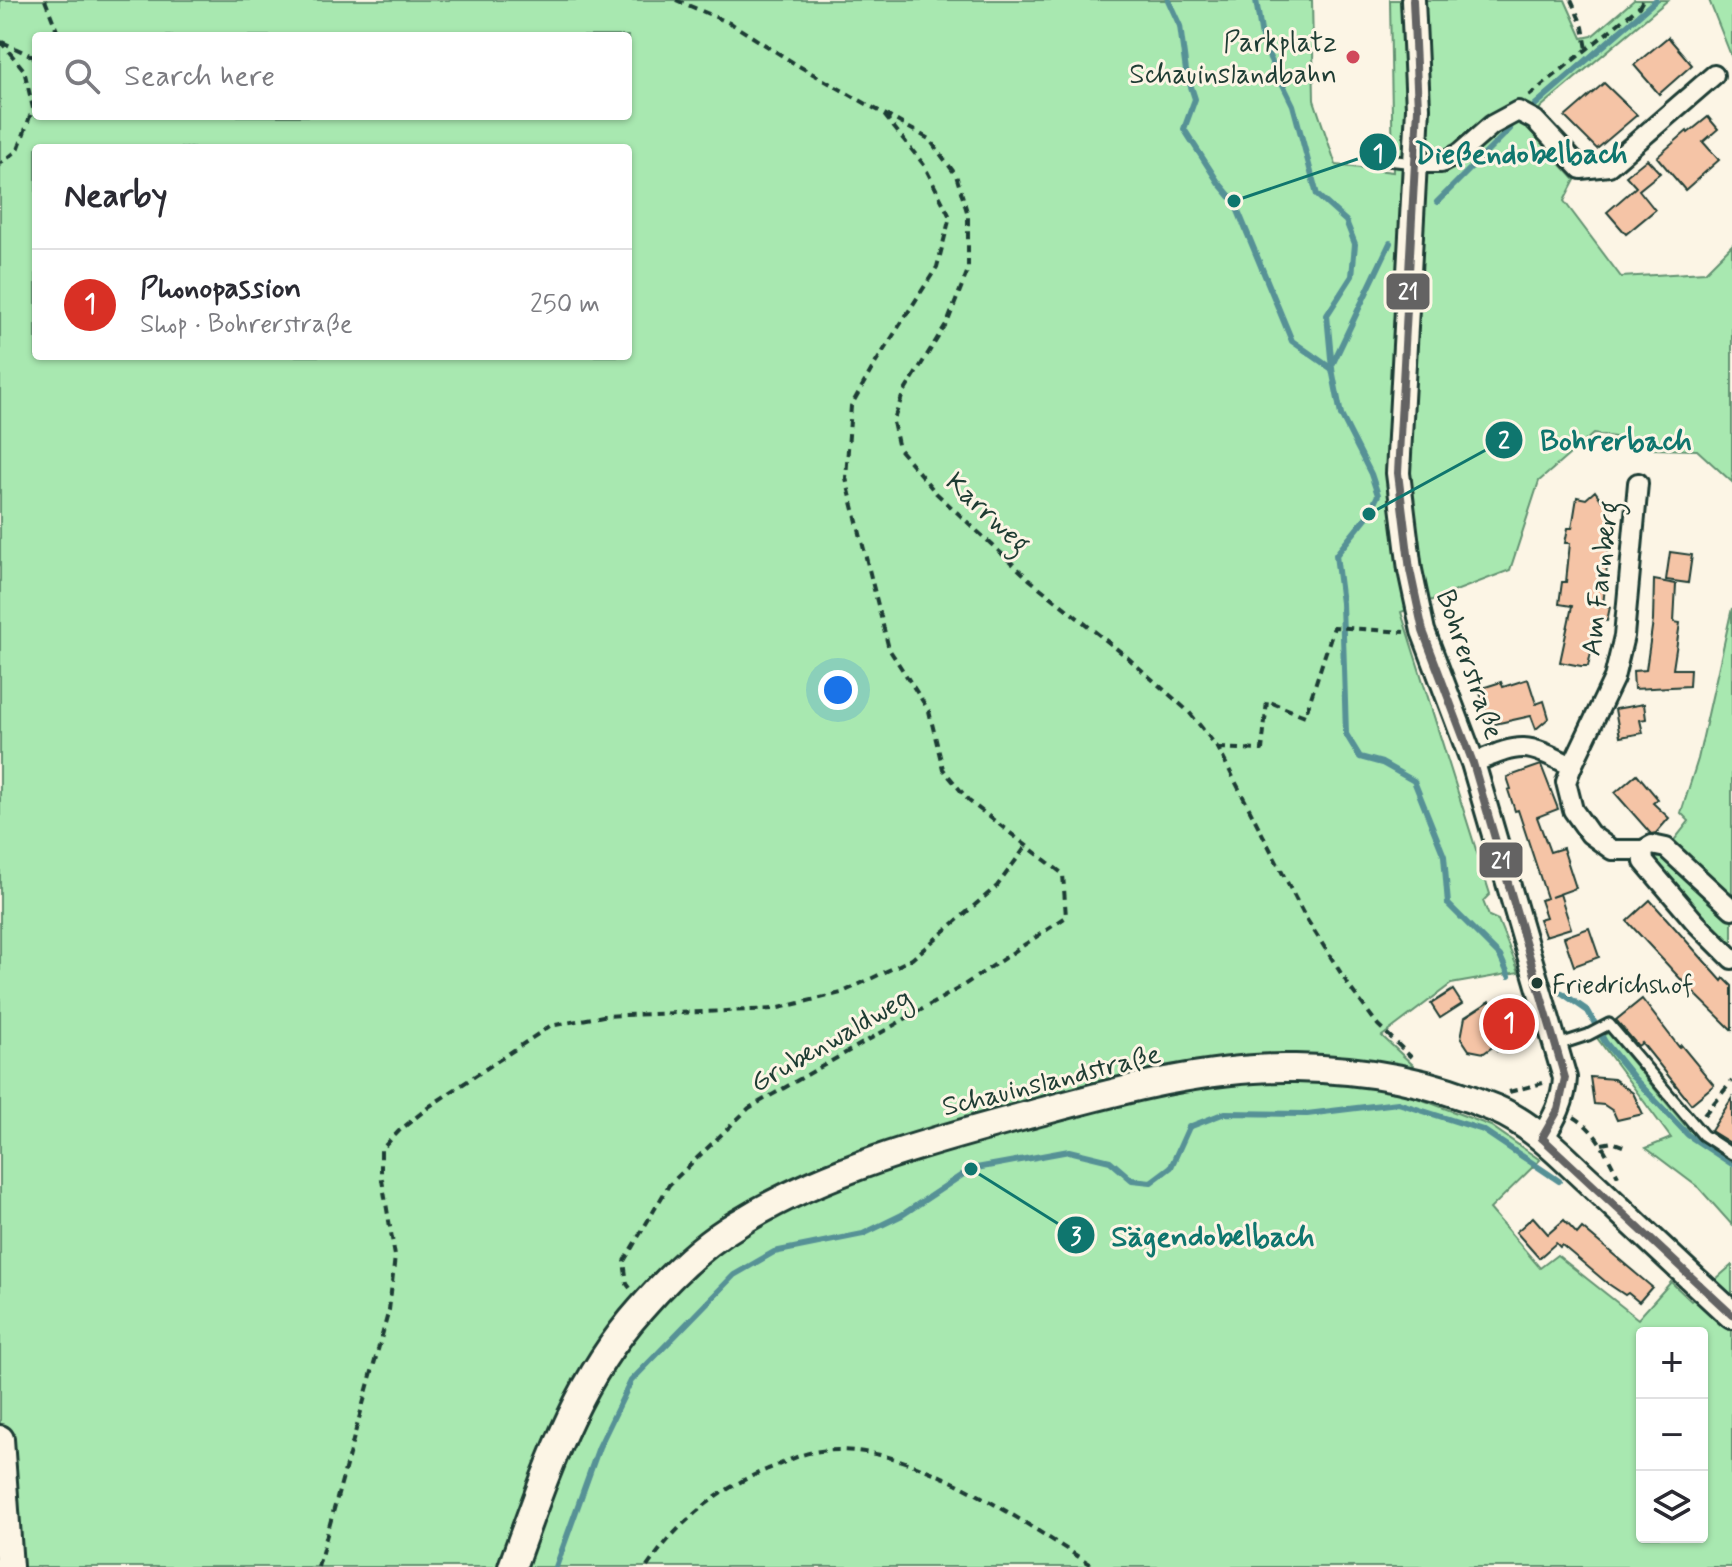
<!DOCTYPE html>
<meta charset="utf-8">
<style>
:root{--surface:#fff;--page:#f2f2f3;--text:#2b2b33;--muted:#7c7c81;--line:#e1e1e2;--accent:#d93025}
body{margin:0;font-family:Mynerve,sans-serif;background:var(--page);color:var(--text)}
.controls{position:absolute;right:24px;bottom:24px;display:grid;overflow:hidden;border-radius:8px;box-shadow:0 2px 6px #0004}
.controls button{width:72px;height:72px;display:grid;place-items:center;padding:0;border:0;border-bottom:2px solid var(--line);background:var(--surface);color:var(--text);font:40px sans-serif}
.you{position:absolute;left:838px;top:690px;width:28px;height:28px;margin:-20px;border:6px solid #fff;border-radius:50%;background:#1a73e8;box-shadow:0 0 0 12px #1a73e833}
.badge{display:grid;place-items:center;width:52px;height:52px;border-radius:50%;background:var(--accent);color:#fff;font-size:26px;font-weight:700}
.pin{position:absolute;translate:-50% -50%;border:4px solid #fff;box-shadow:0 2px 8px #0006}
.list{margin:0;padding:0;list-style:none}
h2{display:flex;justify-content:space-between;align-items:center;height:104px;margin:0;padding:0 32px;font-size:34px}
h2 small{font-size:26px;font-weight:400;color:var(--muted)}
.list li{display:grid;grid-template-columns:52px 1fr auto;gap:24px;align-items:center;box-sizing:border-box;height:112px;padding:0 32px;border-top:2px solid var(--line)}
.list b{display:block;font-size:30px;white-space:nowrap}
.list p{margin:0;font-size:26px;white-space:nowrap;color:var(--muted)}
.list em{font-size:26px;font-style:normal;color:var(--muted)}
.icon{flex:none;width:44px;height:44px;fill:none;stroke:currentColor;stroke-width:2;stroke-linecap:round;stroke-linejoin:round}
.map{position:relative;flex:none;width:1732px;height:1567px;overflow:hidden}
.search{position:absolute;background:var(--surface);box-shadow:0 2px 6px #0004;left:32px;top:32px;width:600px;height:88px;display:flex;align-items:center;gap:20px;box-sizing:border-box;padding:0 28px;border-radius:8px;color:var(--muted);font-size:30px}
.panel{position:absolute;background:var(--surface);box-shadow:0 2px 6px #0004;left:32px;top:144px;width:600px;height:216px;border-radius:8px}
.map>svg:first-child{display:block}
.green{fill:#a8e8b0;stroke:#649272;stroke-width:2;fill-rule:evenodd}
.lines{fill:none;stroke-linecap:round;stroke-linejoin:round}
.stream{stroke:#569196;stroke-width:6}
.building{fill:#f5c4a6;stroke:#1f3d34;stroke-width:2}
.service-casing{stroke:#1f3d34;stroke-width:15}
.minor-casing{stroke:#1f3d34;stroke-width:24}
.tertiary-casing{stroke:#1f3d34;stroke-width:28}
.secondary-casing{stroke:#1f3d34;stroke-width:32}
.path{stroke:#1f3d34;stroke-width:4;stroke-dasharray:8 6;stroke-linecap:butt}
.service{stroke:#fcf5e5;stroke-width:9}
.minor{stroke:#fcf5e5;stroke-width:18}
.tertiary{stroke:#fcf5e5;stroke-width:22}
.secondary{stroke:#fcf5e5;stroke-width:26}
.bus-1-casing{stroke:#fcf5e5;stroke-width:14}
.bus-1{stroke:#646363;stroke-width:8}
.poi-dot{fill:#d1495b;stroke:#fcf5e5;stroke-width:3}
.bus-dot{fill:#1f3d34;stroke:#fcf5e5;stroke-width:3}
.labels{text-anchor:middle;stroke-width:6;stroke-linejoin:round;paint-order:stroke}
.bus-label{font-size:26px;fill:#1f3d34;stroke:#fcf5e5;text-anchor:start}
.poi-label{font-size:28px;fill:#1f3d34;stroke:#fcf5e5;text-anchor:end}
.street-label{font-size:28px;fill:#1f3d34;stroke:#fcf5e5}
.leader{fill:none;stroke:#0f766e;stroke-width:3}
.callout-dot{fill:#0f766e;stroke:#fcf5e5;stroke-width:3}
.mark-label{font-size:24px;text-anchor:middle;font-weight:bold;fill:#fff}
.callout-label{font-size:30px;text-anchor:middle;font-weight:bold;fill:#0f766e;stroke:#fcf5e5;stroke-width:6;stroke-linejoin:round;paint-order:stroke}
.line-badge{stroke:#fcf5e5;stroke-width:3}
.badge-label{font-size:22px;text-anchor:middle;font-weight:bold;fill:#fff}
</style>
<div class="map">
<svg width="1732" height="1567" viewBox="0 0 1732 1567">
<rect width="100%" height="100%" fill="#fcf5e5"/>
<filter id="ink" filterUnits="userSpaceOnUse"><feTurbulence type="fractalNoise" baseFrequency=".0125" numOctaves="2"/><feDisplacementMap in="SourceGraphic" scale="16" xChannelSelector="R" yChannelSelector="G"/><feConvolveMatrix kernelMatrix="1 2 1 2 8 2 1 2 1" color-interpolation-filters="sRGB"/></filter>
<g filter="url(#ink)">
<g class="green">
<path d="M0,0H1312L1314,100L1336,165L1393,172L1390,0H1565L1582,38L1592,36L1634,0H1668L1541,107L1528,128L1575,180L1564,201L1621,277L1705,272L1732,245V482L1697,450L1652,449L1615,437L1593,434L1539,481L1510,570L1401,612L1490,894L1483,901L1489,916L1498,920L1519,972L1451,984L1382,1036L1414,1066L1410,1095L1491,1126L1540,1160L1490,1209L1540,1268L1557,1255L1638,1319L1671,1282L1691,1301L1732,1265V1567H0ZM36,36H628V116H36ZM36,148H628V356H36ZM1642,1333H1702V1537H1642Z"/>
<path d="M1709,0H1732V58Z"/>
<path d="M1732,608V898L1672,843L1689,821L1681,813L1698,759Z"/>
<path d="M1652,852L1661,854L1732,916V950L1649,856Z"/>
<path d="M1608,1033L1689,1130L1732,1158V1225L1699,1188L1646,1148L1671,1138L1597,1038Z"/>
</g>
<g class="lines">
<g class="stream">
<path d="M1168,0L1180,26L1186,71L1195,99L1184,129L1218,182L1234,201L1292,341L1332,369"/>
<path d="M1256,0L1263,44L1293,105L1317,195L1346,221L1355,244L1352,276L1327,315L1332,369L1341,415L1371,474L1378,495L1369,514L1336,555L1342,603L1346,734L1360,757L1382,763L1414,781L1444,856L1448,904L1500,956L1509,976"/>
<path d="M1535,105L1656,0"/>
<path d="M1437,202L1510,129"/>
<path d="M1333,363L1390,243"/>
<path d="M1562,993L1588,1011L1605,1042L1634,1078L1688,1135L1732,1164"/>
<path d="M556,1567L599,1447L631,1381L734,1275L774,1252L863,1234L902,1215L971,1169L1069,1151L1110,1161L1132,1180L1151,1182L1171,1167L1189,1127L1225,1113L1307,1114L1398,1103L1483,1130L1559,1181"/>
</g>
</g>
<g class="building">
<path d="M1668,37L1692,65L1659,94L1634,65Z"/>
<path d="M1604,83L1637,115L1597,149L1565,117Z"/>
<path d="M1708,117L1718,129L1703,142L1719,160L1685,190L1657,157L1687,131L1688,133Z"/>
<path d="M1647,159L1660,173L1639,190L1655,210L1626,234L1607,212L1636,187L1626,176Z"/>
<path d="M1595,491L1602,501L1611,502L1606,535L1610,536L1603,606L1610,607L1607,621L1598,620L1588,666H1581L1560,662L1572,606L1559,604L1562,582H1566L1570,543H1565L1568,528H1572L1577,497L1586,499Z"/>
<path d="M1670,552L1692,555L1688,583L1666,580Z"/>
<path d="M1654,580L1676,584L1674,622L1680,623L1673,669H1690L1689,686L1634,689L1633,671L1646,670L1653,621Z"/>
<path d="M1528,679L1536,704L1544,701L1549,718L1536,729L1531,716L1490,725L1479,689L1501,682L1503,687Z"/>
<path d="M1644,704L1646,719L1640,720L1643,733L1620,737L1615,709Z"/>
<path d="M1541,765L1558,809L1537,817L1550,852L1563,848L1576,888L1551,897L1560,894L1571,928L1545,936L1539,919L1546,917L1540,900L1547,898L1518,810L1515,811L1508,790L1511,789L1507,777Z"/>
<path d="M1637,774L1658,799L1653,803L1669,818L1656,833L1651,834L1615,793Z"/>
<path d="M1650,900L1722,981L1724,978L1732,986V1030L1687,986L1627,921Z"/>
<path d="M1589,928L1599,957L1574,966L1564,937Z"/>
<path d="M1453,990L1462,1004L1440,1018L1431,1004Z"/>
<path d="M1504,996L1510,1004L1516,1000L1525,1014L1519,1018L1524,1026L1512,1034L1515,1039L1497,1051L1494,1046L1484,1053L1469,1050L1461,1038L1465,1017L1490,1001L1492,1004Z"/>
<path d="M1642,999L1679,1047L1681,1045L1714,1085L1691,1104L1642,1043L1638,1046L1616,1020Z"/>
<path d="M1590,1077L1614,1079L1633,1093L1643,1114L1617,1120L1613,1111L1604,1105L1594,1104Z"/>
<path d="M1732,1098V1144L1711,1131Z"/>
<path d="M1533,1217L1548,1234L1564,1220L1577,1234L1582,1228L1652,1287L1639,1302L1628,1293L1625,1295L1607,1283L1562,1245L1560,1247L1556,1243L1539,1258L1516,1232Z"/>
</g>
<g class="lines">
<defs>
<g id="service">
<path d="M1377,159L1415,163"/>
<path d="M1557,1045L1588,1035L1609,1024L1703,1135L1732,1154"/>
</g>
<g id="minor">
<path d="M1415,163H1441L1460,153L1492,125L1518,111L1535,120L1581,169L1609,166L1714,75"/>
<path d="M1473,763C1523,743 1523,742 1572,766L1566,782L1573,810L1590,834L1612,850H1643"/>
<path d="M1572,766L1614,678L1624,636L1638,483"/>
<path d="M1732,909L1666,848L1652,845L1643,850L1644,862L1696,923L1732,959"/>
</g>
<path id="tertiary" d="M1413,0L1418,108L1398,473L1410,570L1423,631L1473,763L1565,1078C1564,1101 1554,1119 1542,1138"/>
<g id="secondary">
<path d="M0,1439L9,1567"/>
<path d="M512,1567C546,1474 574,1384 641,1309C668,1278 703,1244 739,1223C828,1168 932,1141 1032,1114C1117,1091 1207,1066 1295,1068C1368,1069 1430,1081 1496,1109C1534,1125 1563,1158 1592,1184C1639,1228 1685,1272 1732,1315"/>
</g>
</defs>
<use href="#service" class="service-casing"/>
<use href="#minor" class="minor-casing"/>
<use href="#tertiary" class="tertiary-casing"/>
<use href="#secondary" class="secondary-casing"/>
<g class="path">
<path d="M45,0L59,36"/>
<path d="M676,0L732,24L797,65L929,139L956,175L968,215V270L948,321L903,394L893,422L899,449L936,493L1030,580L1127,657L1189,712L1218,748L1304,915L1351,989L1378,1025L1411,1057"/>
<path d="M1571,0L1583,27L1587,49"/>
<path d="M0,41L24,70L33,108L18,150L0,164"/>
<path d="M2,42L36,58"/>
<path d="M1529,96L1639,7L1643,0"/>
<path d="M1218,748L1262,750L1267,701L1305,716L1334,627L1404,632"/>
<path d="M1509,1092L1543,1083"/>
<path d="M1704,1115L1732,1081"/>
<path d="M1574,1117C1597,1131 1606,1153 1618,1176"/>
<path d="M1602,1144L1612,1142L1625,1147"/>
<path d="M630,1288L627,1284L624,1261L669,1185L749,1108L961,987L1066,917L1063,874L969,801L943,769L929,711L889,649L846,478L851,406L873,367L937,267L950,217L924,165L881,111"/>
<path d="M318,1567L389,1310L395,1256L381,1174V1150L399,1131L430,1106L550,1026L603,1016L775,1009L841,993L912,959L997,886L1027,845"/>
<path d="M647,1567C678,1522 718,1489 768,1469C782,1464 799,1454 814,1452C908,1436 1018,1520 1095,1567"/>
</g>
<use href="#service" class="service"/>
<use href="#minor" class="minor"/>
<use href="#tertiary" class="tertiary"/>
<use href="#secondary" class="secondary"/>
<defs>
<g id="bus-1">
<path d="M1413,0L1418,108L1398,473L1410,570L1423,631L1473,763L1565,1078L1558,1110L1542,1138"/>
<path d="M1542,1138L1732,1315"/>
</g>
</defs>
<use href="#bus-1" class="bus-1-casing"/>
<use href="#bus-1" class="bus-1"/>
</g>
</g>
<circle class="poi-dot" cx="1353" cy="57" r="8"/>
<circle class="bus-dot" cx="1537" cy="983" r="7"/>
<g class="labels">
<g class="bus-label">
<text x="1552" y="993">Friedrichshof</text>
</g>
<g class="poi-label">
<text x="1337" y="51">Parkplatz<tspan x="1337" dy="32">Schauinslandbahn</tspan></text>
</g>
<g class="street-label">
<text transform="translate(989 512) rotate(43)" y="10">Karrweg</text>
<text transform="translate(1599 578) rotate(-83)" y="10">Am Farnberg</text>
<text transform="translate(1471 664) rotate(71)" y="10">Bohrerstraße</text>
<text transform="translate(830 1039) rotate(-30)" y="10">Grubenwaldweg</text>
<text transform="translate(1051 1079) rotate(-14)" y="10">Schauinslandstraße</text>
</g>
</g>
<path class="leader" d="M1234 201L1378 152M1369 514L1504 440M971 1169L1076 1235"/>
<g class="callout-dot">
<circle cx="1234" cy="201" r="8"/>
<circle cx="1369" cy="514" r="8"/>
<circle cx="971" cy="1169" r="8"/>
<circle cx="1378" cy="152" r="20"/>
<circle cx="1504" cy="440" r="20"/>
<circle cx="1076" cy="1235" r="20"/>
</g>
<g class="mark-label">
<text x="1378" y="161">1</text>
<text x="1504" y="448">2</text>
<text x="1076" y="1244">3</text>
</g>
<g class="callout-label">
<text x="1521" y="163">Dießendobelbach</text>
<text x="1616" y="450">Bohrerbach</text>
<text x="1213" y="1246">Sägendobelbach</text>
</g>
<g class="line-badge">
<rect x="1385" y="272" width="46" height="39" rx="8" fill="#646363"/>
<rect x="1478" y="841" width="46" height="38" rx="8" fill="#646363"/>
</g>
<g class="badge-label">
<text x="1408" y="299">21</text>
<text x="1501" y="868">21</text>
</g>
</svg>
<div class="controls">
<button>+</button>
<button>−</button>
<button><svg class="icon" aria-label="layers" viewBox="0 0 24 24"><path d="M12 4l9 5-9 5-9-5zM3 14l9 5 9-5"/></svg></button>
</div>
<div class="you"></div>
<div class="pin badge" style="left:1509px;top:1024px">1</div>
<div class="search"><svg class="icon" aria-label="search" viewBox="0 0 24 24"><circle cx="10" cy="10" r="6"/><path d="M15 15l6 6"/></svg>Search here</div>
<section class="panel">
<h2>Nearby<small></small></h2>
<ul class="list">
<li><span class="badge">1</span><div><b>Phonopassion</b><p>Shop · Bohrerstraße</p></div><em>250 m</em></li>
</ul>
</section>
</div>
